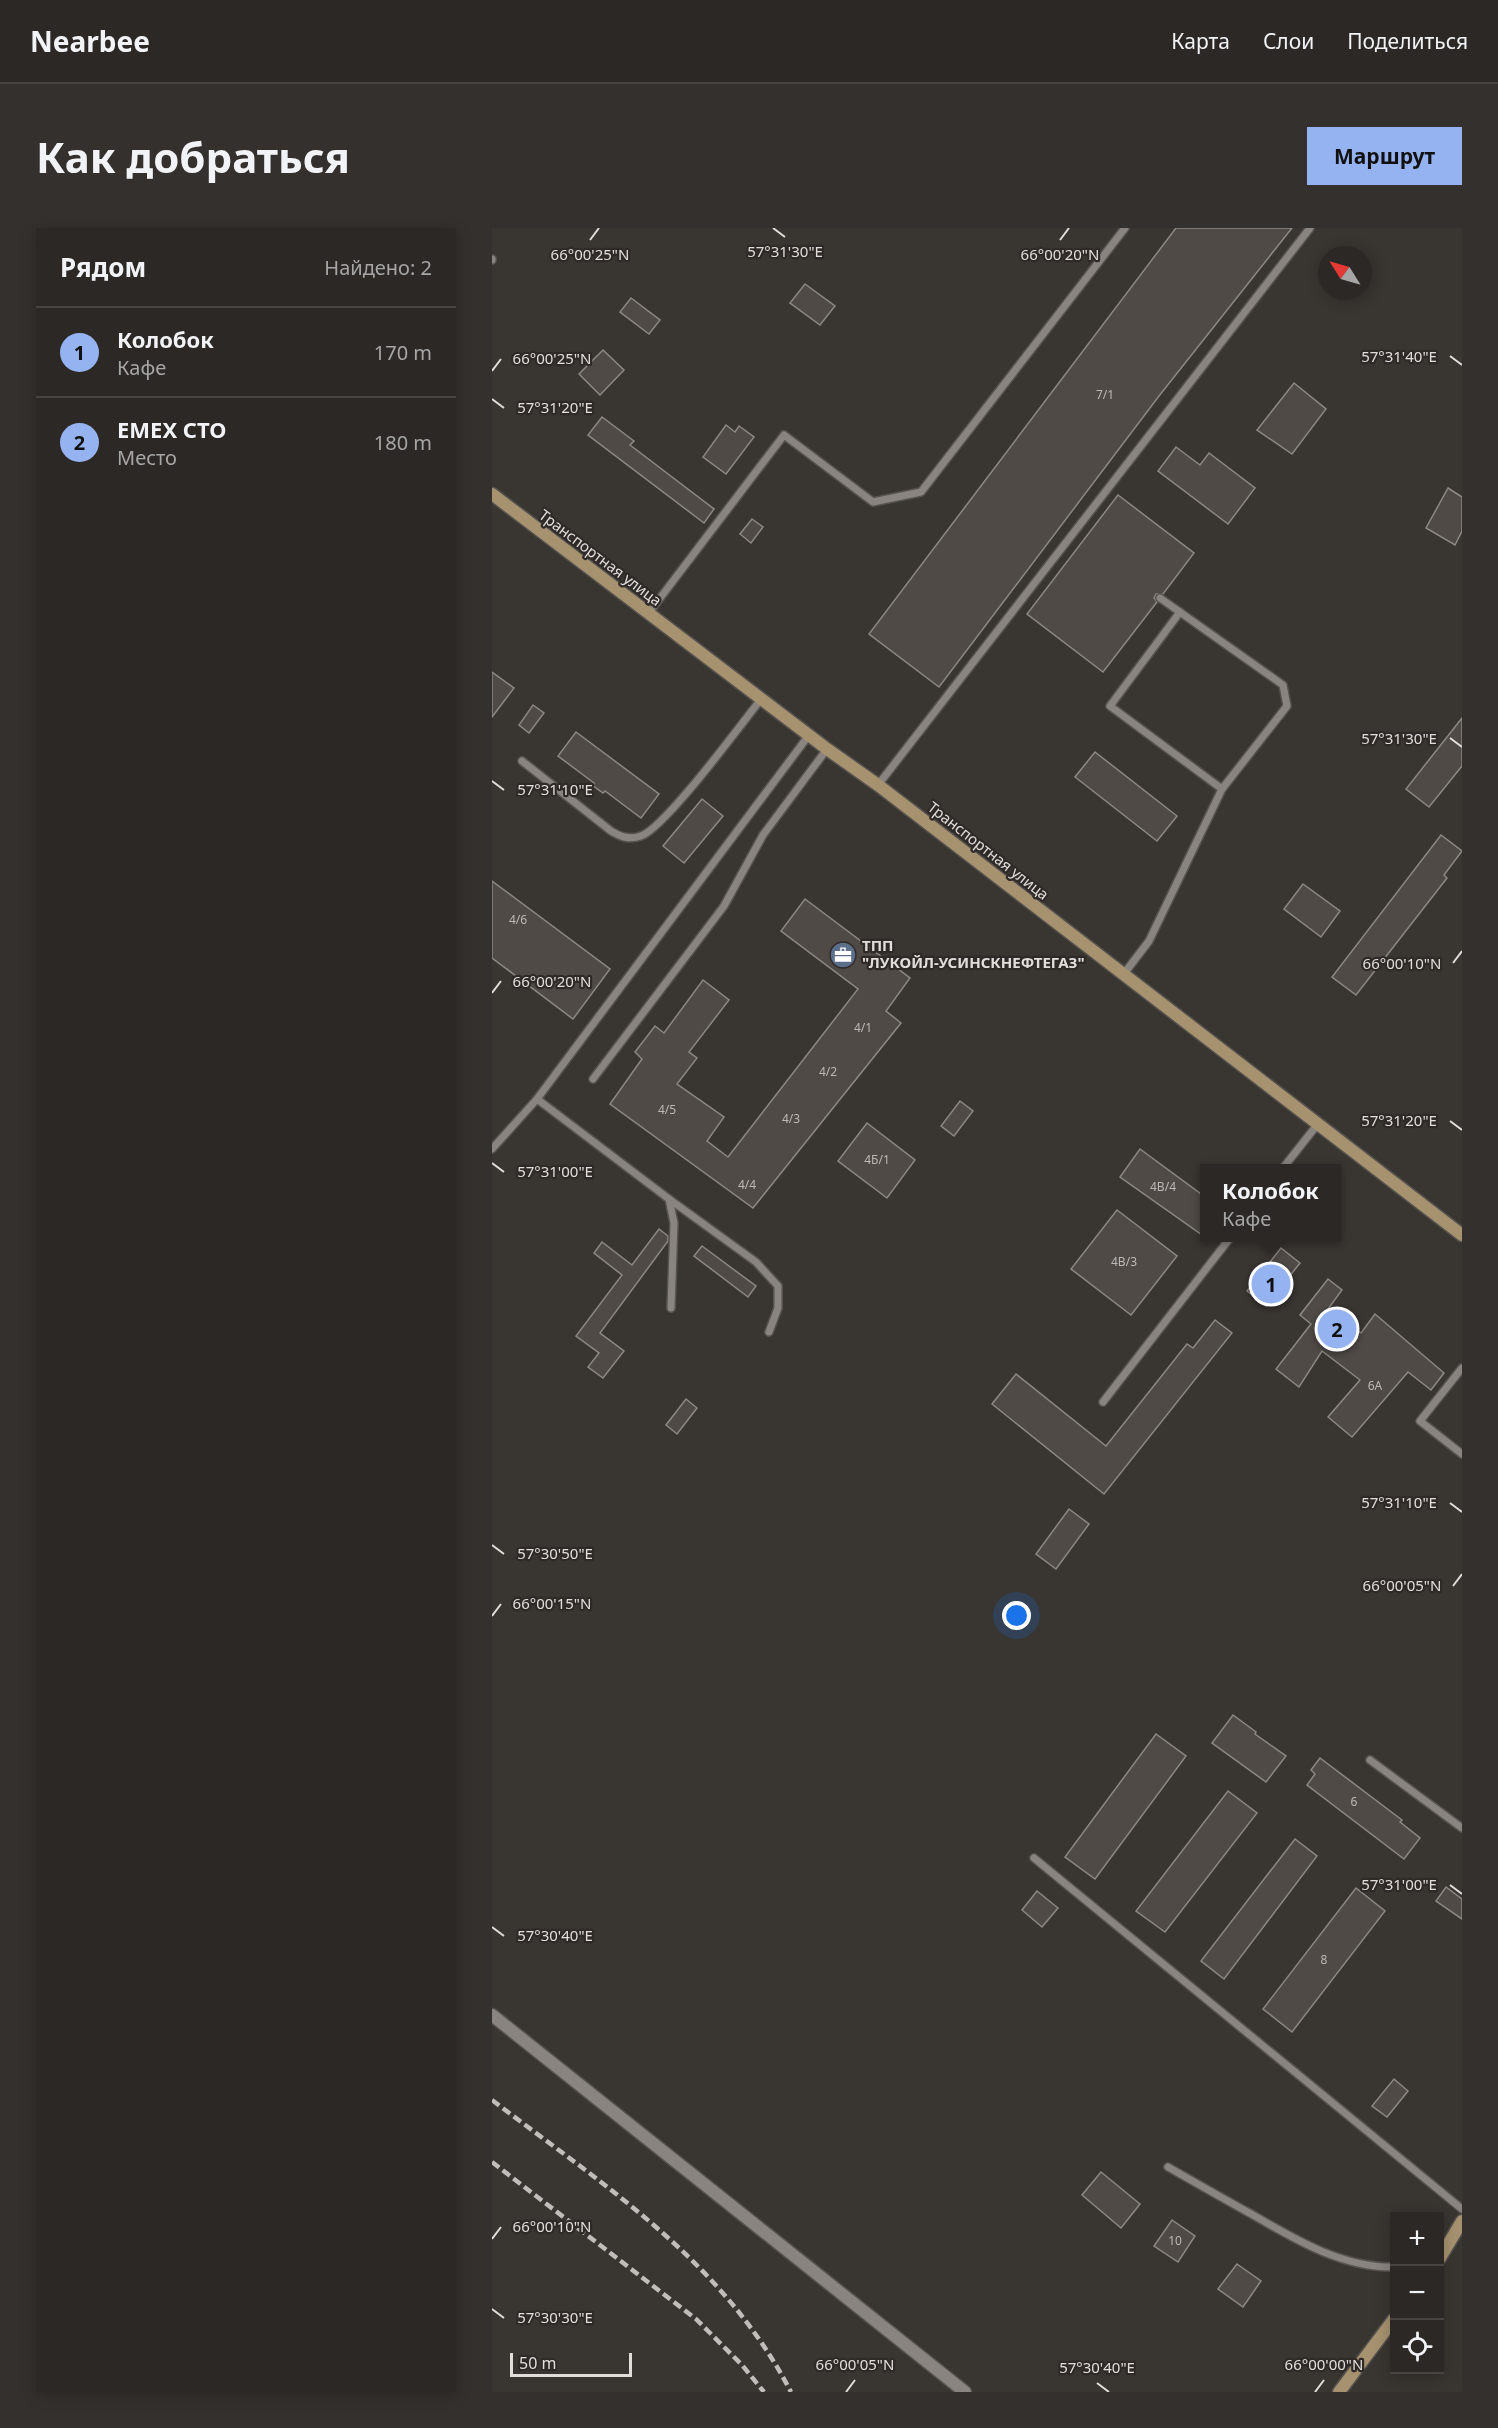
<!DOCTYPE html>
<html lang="ru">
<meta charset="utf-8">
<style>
:root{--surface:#2b2825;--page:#33302d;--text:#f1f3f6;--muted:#a6a6a7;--line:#474442;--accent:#95b2f1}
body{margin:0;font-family:"Noto Sans",sans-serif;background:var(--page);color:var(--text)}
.controls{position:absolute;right:18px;bottom:18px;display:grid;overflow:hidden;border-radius:0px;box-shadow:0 3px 15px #0003}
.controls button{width:54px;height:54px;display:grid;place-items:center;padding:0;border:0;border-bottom:2px solid var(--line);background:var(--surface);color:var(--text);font:30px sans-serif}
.compass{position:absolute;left:826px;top:18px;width:54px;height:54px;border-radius:50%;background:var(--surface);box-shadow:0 3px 15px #0003;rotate:307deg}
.scale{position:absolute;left:18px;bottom:15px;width:122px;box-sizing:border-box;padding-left:6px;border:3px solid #e0dddb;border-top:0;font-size:16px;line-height:21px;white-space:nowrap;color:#e0dddb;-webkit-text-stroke:4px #2f2a27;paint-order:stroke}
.you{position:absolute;left:525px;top:1388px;width:21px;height:21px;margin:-15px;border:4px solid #fff;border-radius:50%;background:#1a73e8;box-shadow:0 0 0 9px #1a73e833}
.badge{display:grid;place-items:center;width:39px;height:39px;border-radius:50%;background:var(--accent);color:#111;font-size:20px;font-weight:700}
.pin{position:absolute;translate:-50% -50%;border:3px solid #fff;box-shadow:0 2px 6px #0006}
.popup{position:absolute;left:708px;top:936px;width:141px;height:78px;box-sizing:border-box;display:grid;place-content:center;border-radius:0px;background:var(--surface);filter:drop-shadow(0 2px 4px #0005);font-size:20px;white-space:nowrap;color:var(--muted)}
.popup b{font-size:22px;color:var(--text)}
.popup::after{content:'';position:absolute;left:50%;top:100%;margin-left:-12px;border:12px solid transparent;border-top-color:var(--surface)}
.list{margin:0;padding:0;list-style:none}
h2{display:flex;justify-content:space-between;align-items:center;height:78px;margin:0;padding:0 24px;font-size:26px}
h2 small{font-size:20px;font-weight:400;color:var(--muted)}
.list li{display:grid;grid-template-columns:39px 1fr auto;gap:18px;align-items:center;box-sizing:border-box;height:90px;padding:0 24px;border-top:2px solid var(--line)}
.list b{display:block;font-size:22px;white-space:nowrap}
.list p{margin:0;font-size:20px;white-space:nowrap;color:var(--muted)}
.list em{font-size:20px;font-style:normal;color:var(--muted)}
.icon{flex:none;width:33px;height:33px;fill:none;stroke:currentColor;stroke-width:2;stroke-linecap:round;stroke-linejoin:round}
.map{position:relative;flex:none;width:970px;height:2164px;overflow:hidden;border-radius:0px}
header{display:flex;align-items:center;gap:36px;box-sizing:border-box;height:84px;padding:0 30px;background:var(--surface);border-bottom:2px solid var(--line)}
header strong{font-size:28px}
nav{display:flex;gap:33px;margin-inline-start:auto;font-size:21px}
.intro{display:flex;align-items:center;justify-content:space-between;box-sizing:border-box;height:144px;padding:0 36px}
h1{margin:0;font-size:42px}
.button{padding:15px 27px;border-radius:0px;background:var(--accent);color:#111;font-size:21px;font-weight:700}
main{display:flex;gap:36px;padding:0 36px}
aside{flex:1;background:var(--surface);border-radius:0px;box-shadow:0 3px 15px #0003}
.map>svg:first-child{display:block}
.building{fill:#4f4a46;stroke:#8d8883;stroke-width:1.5}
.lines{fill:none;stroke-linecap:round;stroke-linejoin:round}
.lane-casing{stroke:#56524f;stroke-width:10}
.street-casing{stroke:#56524f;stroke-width:15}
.secondary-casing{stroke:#56524f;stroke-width:15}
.lane{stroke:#8a8480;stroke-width:7}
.street{stroke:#8a8480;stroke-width:12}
.secondary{stroke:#a6926f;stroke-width:12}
.rail{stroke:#c0bdbb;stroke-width:4.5;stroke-dasharray:9 4.5;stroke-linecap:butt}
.ticks{fill:none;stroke:#e0dddb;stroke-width:2}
.labels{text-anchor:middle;stroke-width:4.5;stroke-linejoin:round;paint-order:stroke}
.number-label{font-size:12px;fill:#bcb8b6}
.street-label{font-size:15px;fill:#e0dddb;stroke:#2f2a27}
.poi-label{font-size:15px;font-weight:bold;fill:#e0dddb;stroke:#2f2a27;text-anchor:start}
.ticks-label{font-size:15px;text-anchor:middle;fill:#e0dddb;stroke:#2f2a27;stroke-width:4.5;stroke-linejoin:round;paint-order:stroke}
</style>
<header>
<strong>Nearbee</strong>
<nav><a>Карта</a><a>Слои</a><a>Поделиться</a></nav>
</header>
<div class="intro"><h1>Как добраться</h1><a class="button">Маршрут</a></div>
<main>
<aside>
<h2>Рядом<small>Найдено: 2</small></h2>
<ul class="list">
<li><span class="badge">1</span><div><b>Колобок</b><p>Кафе</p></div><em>170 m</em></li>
<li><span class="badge">2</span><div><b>EMEX СТО</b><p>Место</p></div><em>180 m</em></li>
</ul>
</aside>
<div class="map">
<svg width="970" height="2164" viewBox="0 0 970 2164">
<rect width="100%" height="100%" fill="#393531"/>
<g class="building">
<path d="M684,0H800L667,168L447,459L377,406Z"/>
<path d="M313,56L343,78L328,97L298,75Z"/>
<path d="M139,70L168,92L157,106L128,84Z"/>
<path d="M111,122L132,142L108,167L87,146Z"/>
<path d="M802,155L834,181L800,226L765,202Z"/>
<path d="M110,189L142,213L138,217L222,281L212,295L96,207Z"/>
<path d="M234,197L243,204L247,198L262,209L234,246L211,229Z"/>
<path d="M684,219L708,237L717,225L763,260L736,296L666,243Z"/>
<path d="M956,260L970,269V303L963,317L934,300Z"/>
<path d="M626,267L702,325L671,366H664L662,370L665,374L611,444L535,386Z"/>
<path d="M260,291L271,299L259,315L248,306Z"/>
<path d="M0,444L22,460L0,489Z"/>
<path d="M41,477L52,485L37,505L27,497Z"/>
<path d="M970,490V538L937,579L914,561Z"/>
<path d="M84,504L167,566L149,590L113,563L111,565L100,557L102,555L66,528Z"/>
<path d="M603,524L685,588L665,613L583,549Z"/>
<path d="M210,571L231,588L192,635L171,618Z"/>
<path d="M949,607L970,623L952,647L955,650L864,767L840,749Z"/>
<path d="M0,653L118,741L81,791L0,730Z"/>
<path d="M811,656L848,683L829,709L792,681Z"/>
<path d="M313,671L418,750L394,783L409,795L261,980L118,876L150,831L143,824L163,798L172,805L211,752L237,772L197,824L205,830L185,856L232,889L215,913L236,929L366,761L289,703Z"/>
<path d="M468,873L481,883L462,908L449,898Z"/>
<path d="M375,895L423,932L395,970L346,933Z"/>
<path d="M648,921L713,969V1009L628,949Z"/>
<path d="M625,982L685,1028L639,1087L579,1041Z"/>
<path d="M167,1001L176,1008V1013L108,1105L132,1123L111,1150L96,1139L107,1125L84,1108L130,1047L102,1025L110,1014L140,1037Z"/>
<path d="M210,1018L264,1058L256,1069L202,1028Z"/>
<path d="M789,1020L808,1035L774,1078L755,1063Z"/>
<path d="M836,1051L850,1062L836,1081L869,1105L883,1086L952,1145L939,1162L916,1144L860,1209L836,1189L868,1152L830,1123L807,1159L784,1141L819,1096L808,1087Z"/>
<path d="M723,1092L740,1105L612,1266L500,1176L524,1146L614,1218L695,1116L701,1120Z"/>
<path d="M194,1171L205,1180L185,1206L174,1197Z"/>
<path d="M577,1281L597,1296L564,1341L544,1326Z"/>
<path d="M741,1487L764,1504L763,1506L794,1528L774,1554L720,1515Z"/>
<path d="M664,1506L694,1528L603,1651L573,1629Z"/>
<path d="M828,1530L910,1592L908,1594L928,1610L912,1631L815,1557L823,1546L819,1542Z"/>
<path d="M736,1563L765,1585L673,1704L644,1683Z"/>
<path d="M803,1611L825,1628L732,1751L709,1733Z"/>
<path d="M954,1659L970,1671V1691L944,1673Z"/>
<path d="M864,1660L893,1683L800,1804L771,1781Z"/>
<path d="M545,1663L566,1680L550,1699L530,1682Z"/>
<path d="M902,1851L916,1863L895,1889L880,1878Z"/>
<path d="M609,1944L648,1976L629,2000L590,1967Z"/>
<path d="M680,1992L703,2008L686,2034L662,2018Z"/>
<path d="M745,2036L769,2053L751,2079L726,2061Z"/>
</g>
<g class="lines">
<defs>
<g id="lane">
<path d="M0,31V32"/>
<path d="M688,384L618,478L730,561"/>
<path d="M156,386L292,207L381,274L429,264L633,0"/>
<path d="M30,533L119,603C129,609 137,612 149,608C173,600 250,495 270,470"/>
<path d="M386,557L818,0"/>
<path d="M631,747L657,713L730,561L795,478L791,457L668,370"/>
<path d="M101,851L232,678L271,607L335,521"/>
<path d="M45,871L177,971L182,995L179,1080"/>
<path d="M0,921L45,871L317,507"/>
<path d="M791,940L825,897"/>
<path d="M177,971L264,1034L286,1058V1080L277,1104"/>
<path d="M970,1140L928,1193L970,1226"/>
<path d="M611,1174L738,1010"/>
<path d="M878,1532L970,1600"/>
<path d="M542,1630L970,1981"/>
<path d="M676,1939C704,1955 732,1971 761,1987C804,2012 851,2040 902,2039"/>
</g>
<path id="street" d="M0,1787L473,2164"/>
<g id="secondary">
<path d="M0,266L335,521L386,557L970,1007"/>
<path d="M948,2030L970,1993"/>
<path d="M847,2164L902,2091"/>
</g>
</defs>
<use href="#lane" class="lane-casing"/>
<use href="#street" class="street-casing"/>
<use href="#secondary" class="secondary-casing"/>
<use href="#lane" class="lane"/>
<use href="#street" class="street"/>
<use href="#secondary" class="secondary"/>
<g class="rail">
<path d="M0,1872C114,1959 231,2033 299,2164"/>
<path d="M0,1934L204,2091L250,2137L272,2164"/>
</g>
</g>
<path class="ticks" d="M281,0L293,9M98,12L107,0M568,12L577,0M958,128L970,137M0,143L9,131M0,171L12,180M958,510L970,519M0,553L12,562M961,735L970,723M0,765L9,753M958,893L970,902M0,935L12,944M958,1275L970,1284M0,1317L12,1326M961,1358L970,1346M0,1388L9,1376M958,1657L970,1666M0,1699L12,1708M0,2011L9,1999M0,2081L12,2090M605,2155L617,2164M354,2164L363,2152M823,2164L832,2152"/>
<defs>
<symbol id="office-disc" viewBox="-11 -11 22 22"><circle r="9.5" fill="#5c6f8a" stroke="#2f2a27"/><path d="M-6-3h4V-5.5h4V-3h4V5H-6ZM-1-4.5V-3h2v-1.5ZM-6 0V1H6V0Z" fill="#fff"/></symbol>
</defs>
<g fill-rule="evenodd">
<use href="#office-disc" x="336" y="712" width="30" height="30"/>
</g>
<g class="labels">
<g class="number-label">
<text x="613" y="171">7/1</text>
<text x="26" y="696">4/6</text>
<text x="371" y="804">4/1</text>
<text x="336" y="848">4/2</text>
<text x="175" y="886">4/5</text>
<text x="299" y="895">4/3</text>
<text x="385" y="936">4Б/1</text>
<text x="255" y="961">4/4</text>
<text x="671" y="963">4В/4</text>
<text x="632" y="1038">4В/3</text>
<text x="883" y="1162">6А</text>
<text x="862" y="1578">6</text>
<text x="832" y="1736">8</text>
<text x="683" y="2017">10</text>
</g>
<g class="street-label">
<text transform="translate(108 330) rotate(37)" y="5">Транспортная улица</text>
<text transform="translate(496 623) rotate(38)" y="5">Транспортная улица</text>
</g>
<g class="poi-label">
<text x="370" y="723">ТПП<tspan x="370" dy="17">"ЛУКОЙЛ-УСИНСКНЕФТЕГАЗ"</tspan></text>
</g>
</g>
<g class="ticks-label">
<text x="293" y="29">57°31'30"E</text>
<text x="98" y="32">66°00'25"N</text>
<text x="568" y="32">66°00'20"N</text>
<text x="907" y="134">57°31'40"E</text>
<text x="60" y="136">66°00'25"N</text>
<text x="63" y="185">57°31'20"E</text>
<text x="907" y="516">57°31'30"E</text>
<text x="63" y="567">57°31'10"E</text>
<text x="910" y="741">66°00'10"N</text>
<text x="60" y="759">66°00'20"N</text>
<text x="907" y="898">57°31'20"E</text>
<text x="63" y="949">57°31'00"E</text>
<text x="907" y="1280">57°31'10"E</text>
<text x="63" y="1331">57°30'50"E</text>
<text x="910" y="1363">66°00'05"N</text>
<text x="60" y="1381">66°00'15"N</text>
<text x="907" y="1662">57°31'00"E</text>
<text x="63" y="1713">57°30'40"E</text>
<text x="60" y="2004">66°00'10"N</text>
<text x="63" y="2095">57°30'30"E</text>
<text x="363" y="2142">66°00'05"N</text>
<text x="832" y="2142">66°00'00"N</text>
<text x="605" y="2145">57°30'40"E</text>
</g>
</svg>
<div class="controls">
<button>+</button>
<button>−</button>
<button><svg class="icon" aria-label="locate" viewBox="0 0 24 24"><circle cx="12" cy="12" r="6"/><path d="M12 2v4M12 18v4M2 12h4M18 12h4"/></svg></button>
</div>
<svg class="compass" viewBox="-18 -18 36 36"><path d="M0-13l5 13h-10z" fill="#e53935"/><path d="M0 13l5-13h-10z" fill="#a6a6a7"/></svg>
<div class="scale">50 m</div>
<div class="you"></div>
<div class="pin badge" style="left:779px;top:1056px">1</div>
<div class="popup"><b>Колобок</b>Кафе</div>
<div class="pin badge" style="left:845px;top:1101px">2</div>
</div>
</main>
